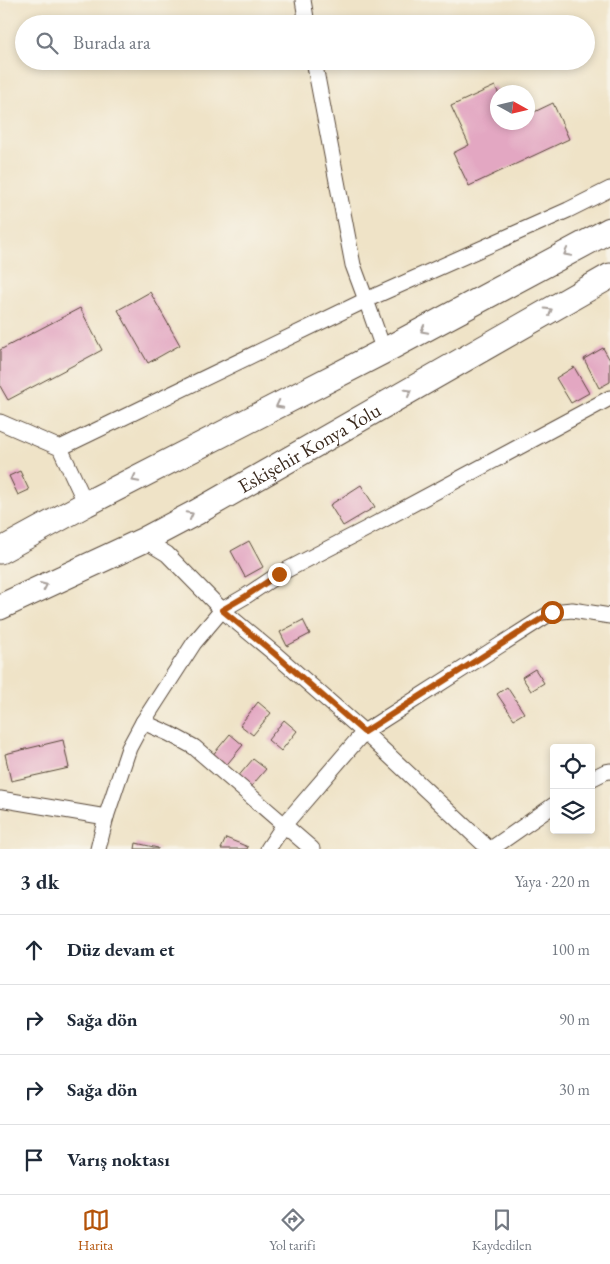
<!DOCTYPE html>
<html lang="tr">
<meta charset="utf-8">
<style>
:root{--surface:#fff;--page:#f6f6f7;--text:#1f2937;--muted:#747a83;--line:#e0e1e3;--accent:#b45309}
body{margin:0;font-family:"EB Garamond",serif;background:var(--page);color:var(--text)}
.controls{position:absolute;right:15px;bottom:15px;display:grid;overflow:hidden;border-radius:5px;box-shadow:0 2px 8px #0003}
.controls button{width:45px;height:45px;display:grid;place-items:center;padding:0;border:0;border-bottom:1px solid var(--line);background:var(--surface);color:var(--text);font:25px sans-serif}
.compass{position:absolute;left:490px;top:85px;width:45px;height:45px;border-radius:50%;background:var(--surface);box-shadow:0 2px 8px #0003;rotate:98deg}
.stop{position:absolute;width:15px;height:15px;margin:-11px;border:4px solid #b45309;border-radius:50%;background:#fff}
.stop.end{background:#b45309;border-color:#fff;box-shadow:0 1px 5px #0008}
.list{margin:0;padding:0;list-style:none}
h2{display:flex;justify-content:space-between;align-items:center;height:65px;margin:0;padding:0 20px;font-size:21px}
h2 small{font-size:16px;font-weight:400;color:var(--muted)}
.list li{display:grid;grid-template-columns:32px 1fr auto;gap:15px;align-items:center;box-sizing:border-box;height:70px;padding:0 20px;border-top:1px solid var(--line)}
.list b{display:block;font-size:19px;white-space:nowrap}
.list em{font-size:16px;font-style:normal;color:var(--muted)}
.icon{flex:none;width:28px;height:28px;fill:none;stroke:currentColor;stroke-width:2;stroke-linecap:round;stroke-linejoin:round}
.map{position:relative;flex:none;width:610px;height:849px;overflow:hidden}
.search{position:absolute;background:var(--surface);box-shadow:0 2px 8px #0003;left:15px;right:15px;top:15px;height:55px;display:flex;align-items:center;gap:12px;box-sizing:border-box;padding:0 18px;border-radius:28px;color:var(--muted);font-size:19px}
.sheet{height:345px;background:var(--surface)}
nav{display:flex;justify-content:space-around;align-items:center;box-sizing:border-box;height:70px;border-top:1px solid var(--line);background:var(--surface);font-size:14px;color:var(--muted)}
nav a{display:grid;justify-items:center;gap:2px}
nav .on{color:var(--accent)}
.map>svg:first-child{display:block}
.building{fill:#e3a7c2}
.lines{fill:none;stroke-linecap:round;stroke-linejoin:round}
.minor-casing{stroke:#564637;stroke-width:17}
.trunk-casing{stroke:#564637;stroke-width:27}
.minor{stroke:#fff;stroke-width:15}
.trunk{stroke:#fff;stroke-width:25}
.oneway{stroke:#a79f9a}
.route{stroke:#b45309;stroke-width:6}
.labels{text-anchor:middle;stroke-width:4.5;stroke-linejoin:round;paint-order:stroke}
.street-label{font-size:20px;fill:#3b2a1e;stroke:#f7f3e8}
</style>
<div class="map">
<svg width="610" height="849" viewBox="0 0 610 849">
<rect width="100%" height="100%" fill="#f7f3e8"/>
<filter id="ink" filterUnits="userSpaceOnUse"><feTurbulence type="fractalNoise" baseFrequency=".02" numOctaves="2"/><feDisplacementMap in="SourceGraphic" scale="10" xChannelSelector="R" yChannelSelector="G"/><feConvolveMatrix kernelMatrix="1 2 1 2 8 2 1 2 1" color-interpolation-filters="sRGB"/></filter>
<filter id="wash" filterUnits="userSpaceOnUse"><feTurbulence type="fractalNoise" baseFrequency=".0096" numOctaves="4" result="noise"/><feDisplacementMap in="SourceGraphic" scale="20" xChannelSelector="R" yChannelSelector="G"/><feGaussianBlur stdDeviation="1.12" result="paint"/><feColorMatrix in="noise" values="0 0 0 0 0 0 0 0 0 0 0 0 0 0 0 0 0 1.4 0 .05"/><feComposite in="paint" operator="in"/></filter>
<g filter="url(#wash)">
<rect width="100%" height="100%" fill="#efe3c7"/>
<g id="blocks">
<g class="building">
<path d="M495,86L498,92V122H528V115L553,103L569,139L469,186L453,153L469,145L451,106Z"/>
<path d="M150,292L180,345L148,363L118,310Z"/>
<path d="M80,308L102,350L8,400L0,386V350Z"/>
<path d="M603,348L610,360V382L599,388L584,359Z"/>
<path d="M574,367L589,393L571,403L556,378Z"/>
<path d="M20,471L29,490L18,495L9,476Z"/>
<path d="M361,485L375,507L343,526L330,505Z"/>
<path d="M249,541L263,567L245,577L231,551Z"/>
<path d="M303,620L310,634L287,646L280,632Z"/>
<path d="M535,669L544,683L531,691L522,677Z"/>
<path d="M507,687L524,713L514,719L497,694Z"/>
<path d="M258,702L271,713L253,735L240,725Z"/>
<path d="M284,720L297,731L281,751L268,740Z"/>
<path d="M230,734L243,745L224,768L211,757Z"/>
<path d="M63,740L69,768L11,781L5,754Z"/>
<path d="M253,759L266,769L249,789L236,779Z"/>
<path d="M226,838L248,847L247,849H221Z"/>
<path d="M136,843L158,848V849H135Z"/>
</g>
</g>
</g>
<g filter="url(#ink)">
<use href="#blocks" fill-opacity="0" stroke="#564637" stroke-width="1"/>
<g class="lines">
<defs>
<g id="minor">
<path d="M303,0L307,24"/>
<path d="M314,61L353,265L366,300L384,351"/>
<path d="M0,422L60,448L86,504"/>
<path d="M60,448L366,300L568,210L610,189"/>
<path d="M144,540L167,554L222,610L275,654L364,732L489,849"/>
<path d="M143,722L170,734L194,747L312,849"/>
<path d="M591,779L605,772L610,771"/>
<path d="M0,799L106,817"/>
<path d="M98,849L106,817L129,748L143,722L194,643L222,610L246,596L279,574L366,529L610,398"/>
<path d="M268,849L284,825L364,732L552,612L572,610L610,616"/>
<path d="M491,849L554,805"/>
</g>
<g id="trunk">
<path d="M0,551L86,504L384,351L610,230"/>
<path id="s1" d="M0,607L144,540L197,512L610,276"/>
</g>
</defs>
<use href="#minor" class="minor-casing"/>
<use href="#trunk" class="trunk-casing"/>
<use href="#minor" class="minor"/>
<use href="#trunk" class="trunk"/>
</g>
<defs><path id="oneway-chevron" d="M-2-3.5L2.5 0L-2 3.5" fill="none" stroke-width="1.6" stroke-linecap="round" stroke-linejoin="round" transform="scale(1.25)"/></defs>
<g class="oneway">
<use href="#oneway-chevron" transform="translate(567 253) rotate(152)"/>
<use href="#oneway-chevron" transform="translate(549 311) rotate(-30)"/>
<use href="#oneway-chevron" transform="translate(424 330) rotate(152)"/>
<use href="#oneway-chevron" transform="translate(408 392) rotate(-30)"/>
<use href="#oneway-chevron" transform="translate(279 405) rotate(153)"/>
<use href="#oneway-chevron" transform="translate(135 479) rotate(153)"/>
<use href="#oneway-chevron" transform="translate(190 515) rotate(-28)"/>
<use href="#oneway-chevron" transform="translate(44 586) rotate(-25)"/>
</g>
</g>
<g class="lines" filter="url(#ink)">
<path class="route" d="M279,574L246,596L222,610L275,654L364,732L552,612"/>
</g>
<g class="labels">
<g class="street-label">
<text dy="7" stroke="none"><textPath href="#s1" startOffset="348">Eskişehir Konya Yolu</textPath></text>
</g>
</g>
</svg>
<div class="controls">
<button><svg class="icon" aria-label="locate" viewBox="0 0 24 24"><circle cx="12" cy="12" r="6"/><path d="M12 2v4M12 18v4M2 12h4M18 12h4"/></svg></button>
<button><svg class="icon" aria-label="layers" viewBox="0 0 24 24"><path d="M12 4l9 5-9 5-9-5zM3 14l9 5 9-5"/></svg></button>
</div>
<svg class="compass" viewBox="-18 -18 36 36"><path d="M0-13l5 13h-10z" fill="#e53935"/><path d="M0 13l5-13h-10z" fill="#747a83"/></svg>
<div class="stop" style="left:552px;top:612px"></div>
<div class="stop end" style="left:279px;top:574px"></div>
<div class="search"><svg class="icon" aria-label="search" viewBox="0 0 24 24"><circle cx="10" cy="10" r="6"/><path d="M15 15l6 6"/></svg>Burada ara</div>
</div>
<section class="sheet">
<h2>3 dk<small>Yaya · 220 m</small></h2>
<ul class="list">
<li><svg class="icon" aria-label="ahead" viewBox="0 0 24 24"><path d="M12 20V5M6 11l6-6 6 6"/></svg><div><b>Düz devam et</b></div><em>100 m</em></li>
<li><svg class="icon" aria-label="right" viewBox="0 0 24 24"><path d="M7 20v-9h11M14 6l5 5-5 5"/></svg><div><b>Sağa dön</b></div><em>90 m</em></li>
<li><svg class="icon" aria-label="right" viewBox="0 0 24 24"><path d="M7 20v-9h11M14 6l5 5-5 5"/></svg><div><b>Sağa dön</b></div><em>30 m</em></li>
<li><svg class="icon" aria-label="arrive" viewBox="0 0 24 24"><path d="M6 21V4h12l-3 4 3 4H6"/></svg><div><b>Varış noktası</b></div></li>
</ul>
</section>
<nav>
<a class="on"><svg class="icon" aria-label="map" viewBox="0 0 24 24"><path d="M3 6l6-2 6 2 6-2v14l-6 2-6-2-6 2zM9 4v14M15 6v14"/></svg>Harita</a>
<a><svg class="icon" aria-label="directions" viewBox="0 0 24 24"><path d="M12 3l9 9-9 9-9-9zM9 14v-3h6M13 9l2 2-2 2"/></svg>Yol tarifi</a>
<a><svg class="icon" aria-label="saved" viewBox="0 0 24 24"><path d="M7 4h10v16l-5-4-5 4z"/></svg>Kaydedilen</a>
</nav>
